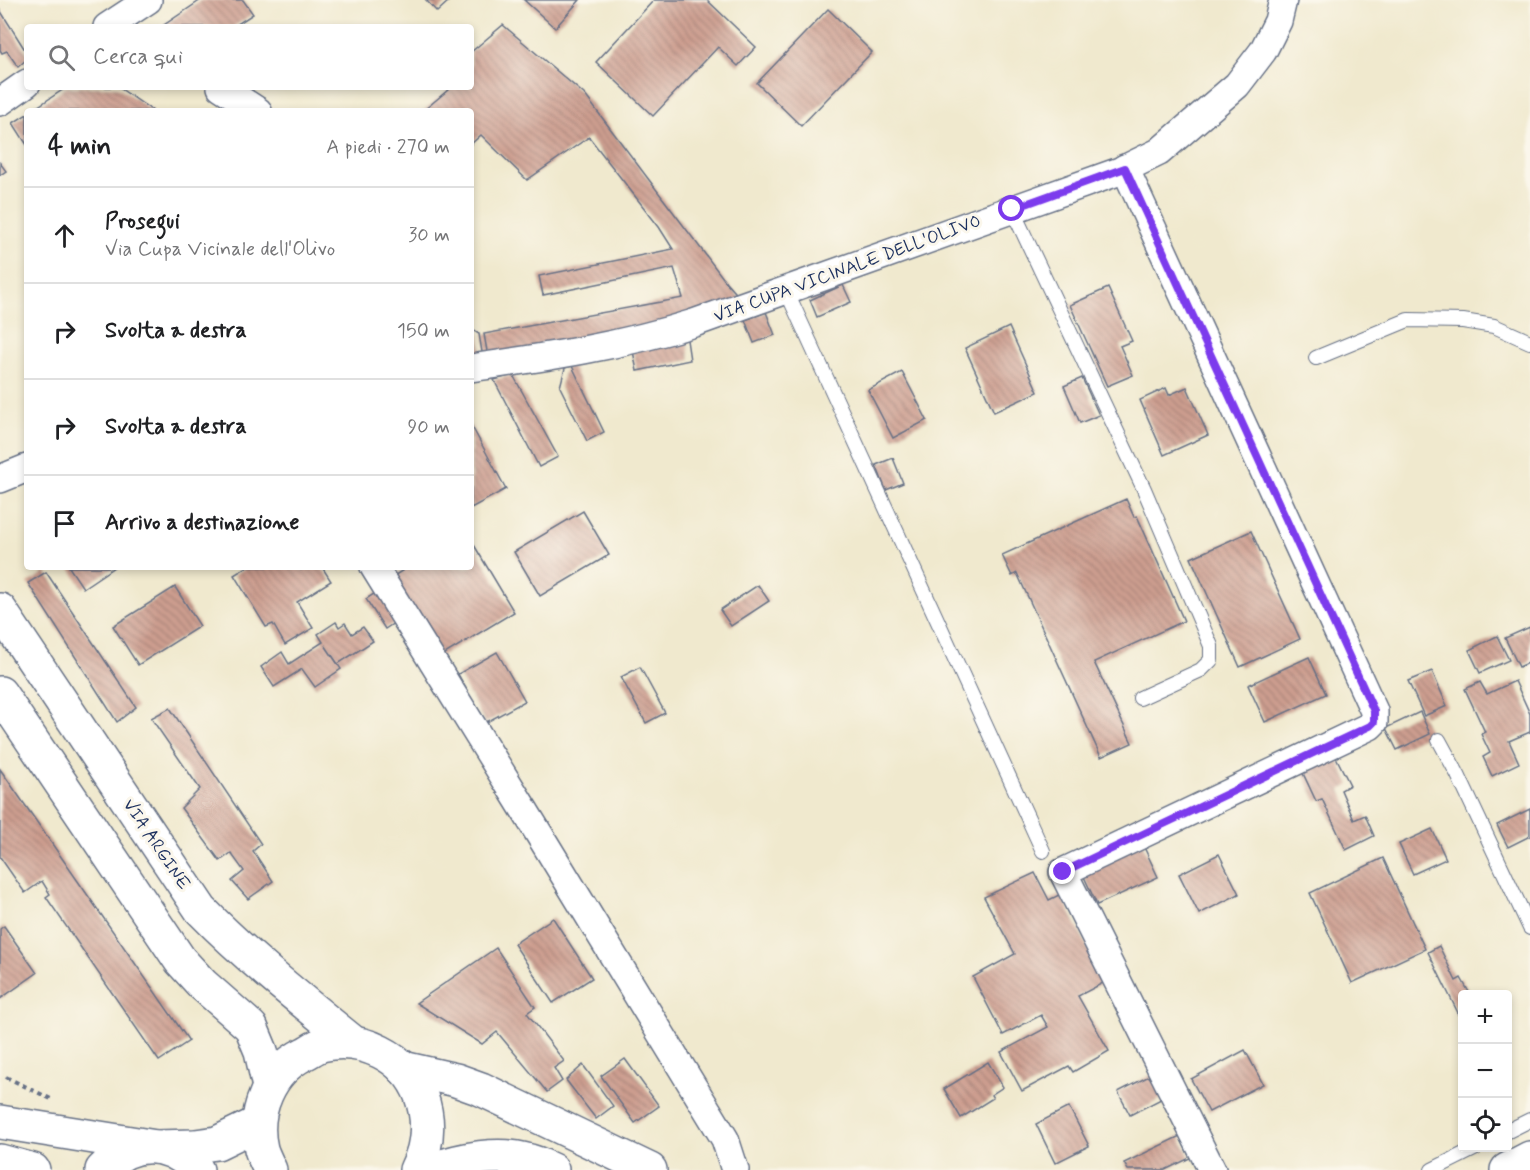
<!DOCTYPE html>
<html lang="it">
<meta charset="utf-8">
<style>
:root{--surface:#fff;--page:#f6f6f6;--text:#202124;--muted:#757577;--line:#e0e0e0}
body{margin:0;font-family:Mynerve,sans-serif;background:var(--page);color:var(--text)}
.controls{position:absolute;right:18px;bottom:18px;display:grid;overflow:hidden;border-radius:6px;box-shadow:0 3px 9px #0003}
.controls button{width:54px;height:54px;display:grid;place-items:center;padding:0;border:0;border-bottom:2px solid var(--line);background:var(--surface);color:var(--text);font:30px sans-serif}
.stop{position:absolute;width:18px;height:18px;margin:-14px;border:4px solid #7c3aed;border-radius:50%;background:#fff}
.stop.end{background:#7c3aed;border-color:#fff;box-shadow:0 2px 6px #0008}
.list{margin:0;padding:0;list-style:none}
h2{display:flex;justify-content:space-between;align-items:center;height:78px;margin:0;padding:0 24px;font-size:26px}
h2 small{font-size:20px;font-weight:400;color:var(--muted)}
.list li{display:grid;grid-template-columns:39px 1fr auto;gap:18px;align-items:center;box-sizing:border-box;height:96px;padding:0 24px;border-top:2px solid var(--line)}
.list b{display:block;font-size:22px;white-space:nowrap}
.list p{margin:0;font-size:20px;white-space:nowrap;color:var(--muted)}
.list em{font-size:20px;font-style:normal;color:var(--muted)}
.icon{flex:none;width:33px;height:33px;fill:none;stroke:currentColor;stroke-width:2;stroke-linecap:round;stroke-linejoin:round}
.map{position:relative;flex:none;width:1530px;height:1170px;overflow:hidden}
.search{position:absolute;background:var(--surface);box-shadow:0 3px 9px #0003;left:24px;top:24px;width:450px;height:66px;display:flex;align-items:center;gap:15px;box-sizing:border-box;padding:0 21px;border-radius:6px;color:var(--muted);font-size:22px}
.panel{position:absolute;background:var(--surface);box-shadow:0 3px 9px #0003;left:24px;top:108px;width:450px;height:462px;border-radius:6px}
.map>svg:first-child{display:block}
.building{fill:url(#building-back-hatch)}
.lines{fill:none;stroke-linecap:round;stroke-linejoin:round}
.lane-casing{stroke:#667085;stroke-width:16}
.street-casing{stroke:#667085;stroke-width:30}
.secondary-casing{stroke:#667085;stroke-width:36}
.path{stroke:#667085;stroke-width:4;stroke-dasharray:4.5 4.5;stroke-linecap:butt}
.lane{stroke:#fff;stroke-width:14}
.street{stroke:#fff;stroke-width:27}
.secondary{stroke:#fff;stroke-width:33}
.route{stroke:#7c3aed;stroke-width:8}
.labels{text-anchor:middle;stroke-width:6;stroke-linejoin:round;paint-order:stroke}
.street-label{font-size:18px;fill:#1b2f5e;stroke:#fbf7ec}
</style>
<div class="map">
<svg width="1530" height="1170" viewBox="0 0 1530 1170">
<defs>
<pattern id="building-back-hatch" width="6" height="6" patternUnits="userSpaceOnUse" patternTransform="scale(1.5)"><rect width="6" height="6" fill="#cd9e8f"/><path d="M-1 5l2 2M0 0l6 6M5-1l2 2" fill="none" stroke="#a68178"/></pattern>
</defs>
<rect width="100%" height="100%" fill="#fbf7ec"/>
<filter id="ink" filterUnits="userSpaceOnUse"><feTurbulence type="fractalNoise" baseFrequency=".0167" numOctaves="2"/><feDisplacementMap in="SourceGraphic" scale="12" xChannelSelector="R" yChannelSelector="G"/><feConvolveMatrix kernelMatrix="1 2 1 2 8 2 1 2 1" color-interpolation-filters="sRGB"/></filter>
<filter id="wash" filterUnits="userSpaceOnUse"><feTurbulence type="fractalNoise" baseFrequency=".008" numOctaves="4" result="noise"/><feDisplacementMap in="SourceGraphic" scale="24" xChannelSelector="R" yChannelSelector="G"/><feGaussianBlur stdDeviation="1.35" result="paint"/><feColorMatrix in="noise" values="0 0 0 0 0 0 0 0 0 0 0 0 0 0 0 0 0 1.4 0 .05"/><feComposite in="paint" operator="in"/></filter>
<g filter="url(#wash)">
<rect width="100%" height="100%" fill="#f0e9ce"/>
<g id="blocks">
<g class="building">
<path d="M201,0H243L253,14L233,27H167L164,25Z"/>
<path d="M426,0H450L437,12Z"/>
<path d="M524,0H580L555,28Z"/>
<path d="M654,0H707L756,47L738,66L718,47L653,116L596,62Z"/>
<path d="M828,9L872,52L801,126L757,83Z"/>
<path d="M0,10L27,53V59L18,67L7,51L2,53L0,50Z"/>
<path d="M503,25L585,95L726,282L742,300L675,321L488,357L484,334L683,298L674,268L543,295L539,276L673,249L659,227L589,137L527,180L481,135L471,144V111H423L448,90L445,87H471V52Z"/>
<path d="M67,87H118L153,111H31Z"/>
<path d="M27,114V145L13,123Z"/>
<path d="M0,163L6,171L0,175Z"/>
<path d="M843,285L851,302L817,317L810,300Z"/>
<path d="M1108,288L1132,341L1120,346L1133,375L1107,386L1070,305Z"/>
<path d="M766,312L775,335L754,343L745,320Z"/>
<path d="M1009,327L1038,392L994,412L965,348Z"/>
<path d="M471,329L479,334L483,358L471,360Z"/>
<path d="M687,340L690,360L637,371L633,351Z"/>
<path d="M572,366L604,432L587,441L560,387L565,368Z"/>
<path d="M902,372L927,420L893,438L868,390Z"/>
<path d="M513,375L558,457L539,467L494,380Z"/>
<path d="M1082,378L1099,415L1080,423L1064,386Z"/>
<path d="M1187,387L1208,435L1164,455L1140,400L1166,388L1169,395Z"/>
<path d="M471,425L506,489L471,508Z"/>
<path d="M893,458L903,483L886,490L876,465Z"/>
<path d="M1126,499L1134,517L1137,516L1184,621L1094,662L1132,743L1101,757L1017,573L1012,576L1002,555Z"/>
<path d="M583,511L609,555L540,596L514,552Z"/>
<path d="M1251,531L1300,639L1240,667L1191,558Z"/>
<path d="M471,540L514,612L440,657L392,577L408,567H471Z"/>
<path d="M69,567H114L83,588Z"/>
<path d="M247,567H299L301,570L306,567H322L331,581L297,602L313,628L285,645L273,624L266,627L234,575Z"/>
<path d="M46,572L136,707L117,722L28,583Z"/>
<path d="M758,585L769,601L731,626L720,610Z"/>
<path d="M175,587L200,626L138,665L113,626Z"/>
<path d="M380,590L400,619L385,629L366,599Z"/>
<path d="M336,622L339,627L345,623L352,634L363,627L373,641L338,664L325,645L341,669L315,687L302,669L274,687L261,667L282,652L289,664L323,642L318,634Z"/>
<path d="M1530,627V662L1519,667L1505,638Z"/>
<path d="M1497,636L1509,660L1480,673L1469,650Z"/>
<path d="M497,652L525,701L485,723L458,674Z"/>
<path d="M1309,657L1326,694L1265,722L1248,685Z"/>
<path d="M640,667L665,713L646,723L621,677Z"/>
<path d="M1432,671L1447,706L1424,716L1408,681Z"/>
<path d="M1515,681L1530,714V732L1509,741L1519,763L1492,776L1483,757L1490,753L1481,734L1485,732L1465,689L1480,682L1487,694Z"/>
<path d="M170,708L261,844L253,851L273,881L248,899L232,881L244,871L231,853L220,861L181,808L200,789L151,718Z"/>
<path d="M1420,712L1430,734L1397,750L1386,728Z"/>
<path d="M1334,753L1350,785L1341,790L1354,820L1365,815L1374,836L1346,850L1322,799L1316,801L1301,769Z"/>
<path d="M0,769L189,1041L159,1061L46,897L50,894L42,881L25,893L0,857Z"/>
<path d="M1530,809V836L1508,847L1497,825Z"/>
<path d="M1432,829L1446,859L1413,874L1399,844Z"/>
<path d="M1142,843L1158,877L1097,905L1081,870Z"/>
<path d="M1219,854L1239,894L1199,914L1179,874Z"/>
<path d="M1383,858L1425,949L1352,983L1310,893Z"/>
<path d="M1035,873L1049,900L1061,894L1105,982L1078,996L1109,1051L1073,1072L1069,1066L1022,1091L1001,1052L1048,1027L1041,1015L1003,1035L973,977L1015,954L984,897Z"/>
<path d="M553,918L592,978L553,1003L514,944Z"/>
<path d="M4,926L37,973L0,999V929Z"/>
<path d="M1439,946L1456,981L1461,978L1470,994H1462V1021L1428,952Z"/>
<path d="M496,948L535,1007L527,1013L564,1061L554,1068L562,1081L547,1092L497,1032L482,1044L416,1003Z"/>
<path d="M1245,1050L1263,1084L1209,1112L1191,1079Z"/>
<path d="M625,1059L659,1106L635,1123L601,1076Z"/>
<path d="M988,1062L1003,1087L991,1095L993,1098L961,1118L944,1089Z"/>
<path d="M583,1065L613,1106L596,1119L566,1080Z"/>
<path d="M1153,1074L1165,1097L1130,1115L1118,1092Z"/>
<path d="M1069,1107L1089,1146L1055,1163L1036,1124Z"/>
<path d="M1180,1136L1190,1158L1165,1170H1128L1124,1163Z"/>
</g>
</g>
</g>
<g filter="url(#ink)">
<use href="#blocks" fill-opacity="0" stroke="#667085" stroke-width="1.5"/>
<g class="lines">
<defs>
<g id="lane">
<path d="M1012,209L1144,489L1211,646V660L1201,670L1140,698"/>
<path d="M786,290L1043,851"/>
<path d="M1316,358L1408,320L1463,321L1494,326L1530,342"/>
<path d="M1439,740L1458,775L1530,928"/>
<path d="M1508,1131L1530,1120"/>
<path d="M1432,1170L1476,1148"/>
</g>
<g id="street">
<path d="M107,27L148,0"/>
<path d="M221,87L258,111"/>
<path d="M0,102L27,83"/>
<path d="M1125,168L1374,711V722L1370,726L1063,872L1212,1170"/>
<path d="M471,368C547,357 621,346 694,323L1120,171L1159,152L1237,85L1263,51L1278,21L1283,0"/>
<path d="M0,479L27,468"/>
<path d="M374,567L525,811L725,1139L735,1170"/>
</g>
<g id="secondary">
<path d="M0,610L201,910C248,958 301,1000 354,1043"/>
<path d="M0,693L180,960L202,984L251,1027L261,1051L269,1087"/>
<path d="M403,1068L456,1080L481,1089L650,1170"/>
<path d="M0,1122L156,1147L195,1146L217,1143L258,1123"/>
<path d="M0,1161L33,1170"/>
<path d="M102,1170C131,1139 168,1139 197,1170"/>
<path d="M270,1170C267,1163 263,1156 261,1149C252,1111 270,1071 304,1054C310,1051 315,1047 321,1045C361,1035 406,1056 421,1096C430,1121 428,1146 416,1170"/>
<path d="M431,1170C460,1159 500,1151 530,1161C538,1163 545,1167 552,1170"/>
<path d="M1507,1170L1530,1158"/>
</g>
</defs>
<use href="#lane" class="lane-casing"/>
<use href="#street" class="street-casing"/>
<use href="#secondary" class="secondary-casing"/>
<path class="path" d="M6,1077L51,1099"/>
<use href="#lane" class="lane"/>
<use href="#street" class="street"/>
<use href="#secondary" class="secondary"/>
</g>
</g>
<g class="lines" filter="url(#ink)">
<path class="route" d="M1012,209L1125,168L1374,711V722L1370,726L1063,872"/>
</g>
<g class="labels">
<g class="street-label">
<text transform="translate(847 268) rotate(-20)" y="6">VIA CUPA VICINALE DELL'OLIVO</text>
<text transform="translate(157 844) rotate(56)" y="6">VIA ARGINE</text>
</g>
</g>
</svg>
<div class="controls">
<button>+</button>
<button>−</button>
<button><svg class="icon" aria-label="locate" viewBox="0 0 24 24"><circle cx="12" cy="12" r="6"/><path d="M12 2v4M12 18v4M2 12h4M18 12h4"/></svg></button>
</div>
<div class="stop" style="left:1012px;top:209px"></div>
<div class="stop end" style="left:1063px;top:872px"></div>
<div class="search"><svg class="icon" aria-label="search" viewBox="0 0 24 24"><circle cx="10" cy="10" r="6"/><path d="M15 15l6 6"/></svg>Cerca qui</div>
<section class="panel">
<h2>4 min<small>A piedi · 270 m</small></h2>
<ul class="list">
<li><svg class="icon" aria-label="ahead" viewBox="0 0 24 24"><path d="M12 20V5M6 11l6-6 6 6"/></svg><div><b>Prosegui</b><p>Via Cupa Vicinale dell'Olivo</p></div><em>30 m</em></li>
<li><svg class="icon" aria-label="right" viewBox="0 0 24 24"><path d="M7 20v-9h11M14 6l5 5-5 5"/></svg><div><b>Svolta a destra</b></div><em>150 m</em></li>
<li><svg class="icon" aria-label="right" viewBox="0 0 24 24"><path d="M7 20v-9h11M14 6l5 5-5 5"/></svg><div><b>Svolta a destra</b></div><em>90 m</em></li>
<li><svg class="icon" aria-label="arrive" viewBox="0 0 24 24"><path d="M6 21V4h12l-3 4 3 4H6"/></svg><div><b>Arrivo a destinazione</b></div></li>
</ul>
</section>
</div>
